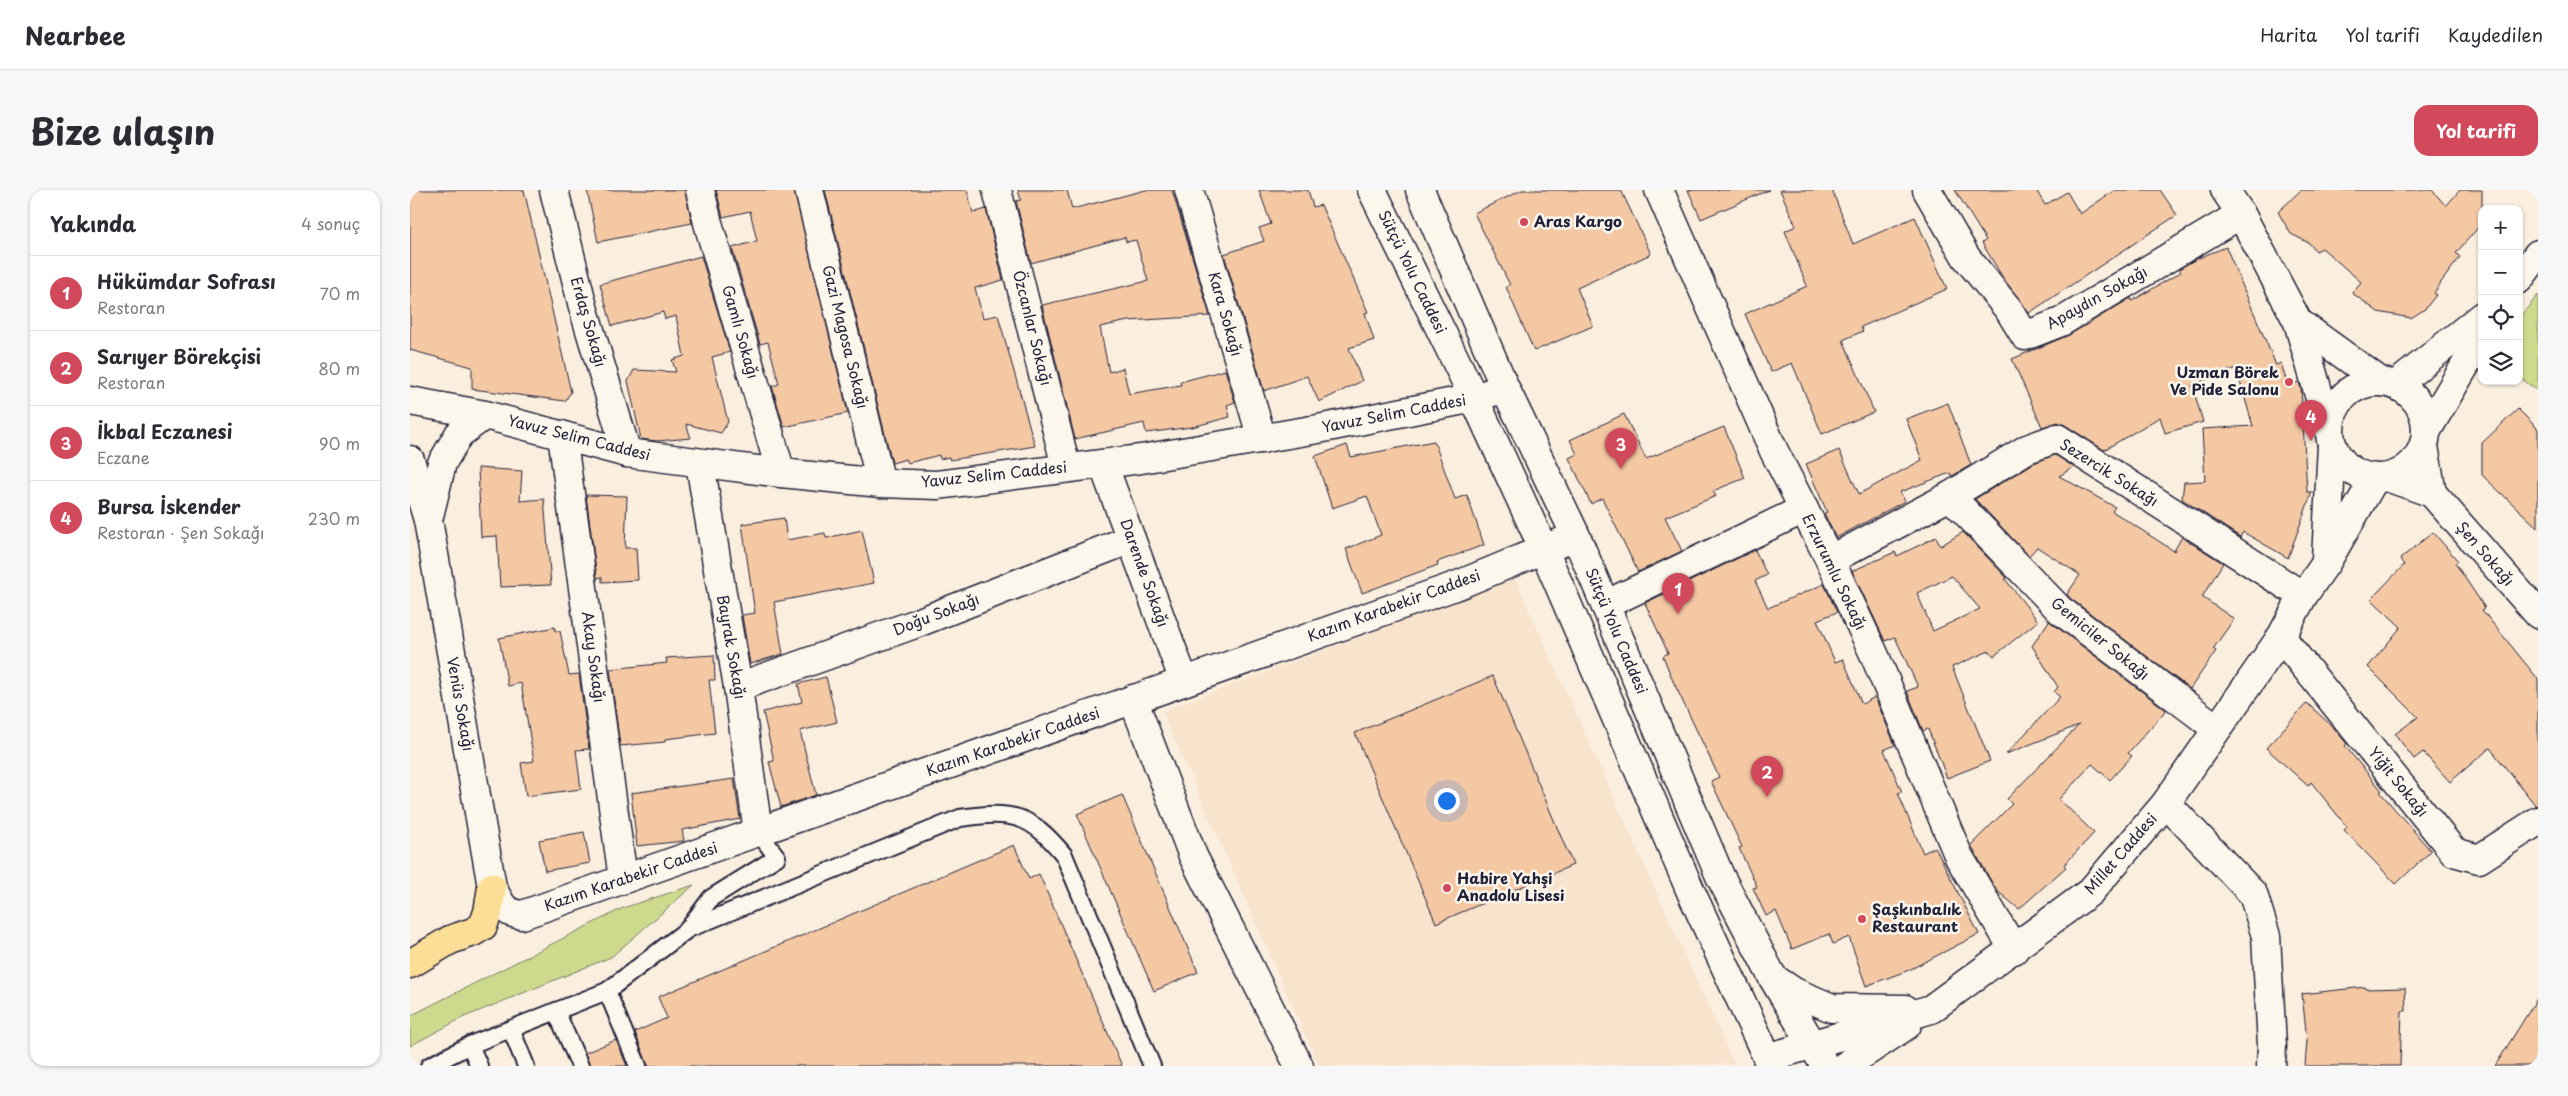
<!DOCTYPE html>
<html lang="tr">
<meta charset="utf-8">
<style>
:root{--surface:#fff;--page:#f7f7f7;--text:#2b2b33;--muted:#7c7c81;--line:#e1e1e2;--accent:#d1495b}
body{margin:0;font-family:"Playpen Sans",sans-serif;background:var(--page);color:var(--text)}
.controls{position:absolute;right:15px;top:15px;display:grid;overflow:hidden;border-radius:10px;box-shadow:0 1px 4px #0004}
.controls button{width:45px;height:45px;display:grid;place-items:center;padding:0;border:0;border-bottom:1px solid var(--line);background:var(--surface);color:var(--text);font:25px sans-serif}
.you{position:absolute;left:1036px;top:610px;width:18px;height:18px;margin:-12px;border:4px solid #fff;border-radius:50%;background:#1a73e8;box-shadow:0 0 0 8px #1a73e833}
.badge{display:grid;place-items:center;width:32px;height:32px;border-radius:50%;background:var(--accent);color:#fff;font-size:16px;font-weight:700}
.pin{position:absolute;translate:-50% -41px;filter:drop-shadow(0 1px 2px #0008)}
.pin::after{content:'';position:absolute;top:26px;width:18px;height:15px;background:inherit;clip-path:polygon(0 0,100% 0,50% 100%)}
.list{margin:0;padding:0;list-style:none}
h2{display:flex;justify-content:space-between;align-items:center;height:65px;margin:0;padding:0 20px;font-size:21px}
h2 small{font-size:16px;font-weight:400;color:var(--muted)}
.list li{display:grid;grid-template-columns:32px 1fr auto;gap:15px;align-items:center;box-sizing:border-box;height:75px;padding:0 20px;border-top:1px solid var(--line)}
.list b{display:block;font-size:19px;white-space:nowrap}
.list p{margin:0;font-size:16px;white-space:nowrap;color:var(--muted)}
.list em{font-size:16px;font-style:normal;color:var(--muted)}
.icon{flex:none;width:28px;height:28px;fill:none;stroke:currentColor;stroke-width:2;stroke-linecap:round;stroke-linejoin:round}
.map{position:relative;flex:none;width:2128px;height:876px;overflow:hidden;border-radius:15px}
header{display:flex;align-items:center;gap:30px;box-sizing:border-box;height:70px;padding:0 25px;background:var(--surface);border-bottom:1px solid var(--line)}
header strong{font-size:24px}
nav{display:flex;gap:28px;margin-inline-start:auto;font-size:18px}
.intro{display:flex;align-items:center;justify-content:space-between;box-sizing:border-box;height:120px;padding:0 30px}
h1{margin:0;font-size:35px}
.button{padding:12px 22px;border-radius:15px;background:var(--accent);color:#fff;font-size:18px;font-weight:700}
main{display:flex;gap:30px;padding:0 30px}
aside{flex:1;background:var(--surface);border-radius:15px;box-shadow:0 1px 4px #0004}
.map>svg:first-child{display:block}
.built{fill:#f8e3cd}
.green{fill:#cdda8e;stroke:#787e64}
.building{fill:#f5c8a4;stroke:#22223b;fill-rule:evenodd}
.lines{fill:none;stroke-linecap:round;stroke-linejoin:round}
.service-casing{stroke:#22223b;stroke-width:20}
.minor-casing{stroke:#22223b;stroke-width:31}
.tertiary-casing{stroke:#22223b;stroke-width:31}
.secondary-casing{stroke:#22223b;stroke-width:31}
.trunk-casing{stroke:#22223b;stroke-width:31}
.service{stroke:#fbf7ec;stroke-width:16}
.minor{stroke:#fbf7ec;stroke-width:28}
.tertiary{stroke:#fbf7ec;stroke-width:28}
.secondary{stroke:#fbf7ec;stroke-width:28}
.trunk{stroke:#fdde96;stroke-width:28}
.poi-dot{fill:#d1495b;stroke:#fbf7ec;stroke-width:2}
.labels{text-anchor:middle;stroke-width:5;stroke-linejoin:round;paint-order:stroke}
.poi-label{font-size:15px;font-weight:bold;fill:#22223b;stroke:#fbf7ec;text-anchor:start}
.street-label{font-size:15px;fill:#22223b;stroke:#fbf7ec}
</style>
<header>
<strong>Nearbee</strong>
<nav><a>Harita</a><a>Yol tarifi</a><a>Kaydedilen</a></nav>
</header>
<div class="intro"><h1>Bize ulaşın</h1><a class="button">Yol tarifi</a></div>
<main>
<aside>
<h2>Yakında<small>4 sonuç</small></h2>
<ul class="list">
<li><span class="badge">1</span><div><b>Hükümdar Sofrası</b><p>Restoran</p></div><em>70 m</em></li>
<li><span class="badge">2</span><div><b>Sarıyer Börekçisi</b><p>Restoran</p></div><em>80 m</em></li>
<li><span class="badge">3</span><div><b>İkbal Eczanesi</b><p>Eczane</p></div><em>90 m</em></li>
<li><span class="badge">4</span><div><b>Bursa İskender</b><p>Restoran · Şen Sokağı</p></div><em>230 m</em></li>
</ul>
</aside>
<div class="map">
<svg width="2128" height="876" viewBox="0 0 2128 876">
<rect width="100%" height="100%" fill="#faeede"/>
<filter id="ink" filterUnits="userSpaceOnUse"><feTurbulence type="fractalNoise" baseFrequency=".02" numOctaves="2"/><feDisplacementMap in="SourceGraphic" scale="10" xChannelSelector="R" yChannelSelector="G"/><feConvolveMatrix kernelMatrix="1 2 1 2 8 2 1 2 1" color-interpolation-filters="sRGB"/></filter>
<g filter="url(#ink)">
<path class="built" d="M1105,389L1324,874L909,876L752,521Z"/>
<g class="green">
<path d="M2128,105V201L2109,187V128Z"/>
<path d="M284,695L201,767L52,828L0,856V826L213,718Z"/>
</g>
<g class="building">
<path d="M0,0H114L161,202L155,211L62,199V177L0,160Z"/>
<path d="M177,0H275L282,33L188,52Z"/>
<path d="M306,0H384L438,223L374,237L362,196L369,194L358,152L350,154L322,58L347,51L340,21L313,27Z"/>
<path d="M415,0H557L563,23L576,19L593,90L565,98L573,128L588,125L625,256L540,270L539,267L530,269L529,265L498,273L496,269L482,273Z"/>
<path d="M608,0H657L662,19L736,0H762L800,126L718,131L690,137L699,182L713,178L719,204L771,195L770,192L815,180L825,212L817,215L820,227L782,237L736,243L734,233L665,249L632,115L738,91L726,50L716,52L715,47L621,73L606,11L611,10Z"/>
<path d="M849,0H898L903,17L911,15L958,122L955,123L964,150L939,158L952,191L909,212L897,186L854,201L814,64L854,51L849,38L861,34Z"/>
<path d="M1112,0H1211L1241,64L1167,98L1183,136L1124,161L1096,97L1100,95L1064,23Z"/>
<path d="M1278,0H1359L1291,29Z"/>
<path d="M1370,0H1422L1443,54L1505,27L1537,99L1451,137L1453,141L1433,150L1464,222L1412,244L1382,173L1361,182L1335,124L1397,96L1375,41L1386,36Z"/>
<path d="M1545,0H1626L1635,15L1657,2L1670,24L1705,0H1750L1767,25L1619,123L1593,88L1572,53L1576,50Z"/>
<path d="M1891,0H2022L2036,16L2050,0H2072V33L2046,63L2050,67L2032,91L2024,103L2026,105L2015,119L2001,128L1968,122L1942,103L1951,92L1912,58L1906,61L1899,53L1881,44L1868,22Z"/>
<path d="M1816,57L1866,175L1871,173L1878,196L1889,192L1891,199L1897,302H1902L1878,368L1833,342L1830,347L1772,309L1774,292L1795,291L1792,239L1843,236L1826,178L1782,195L1793,232L1755,243L1750,227L1694,260L1655,235L1648,232L1632,237L1602,169L1659,145L1721,108L1722,111L1771,82L1769,79L1786,69Z"/>
<path d="M291,66L320,162L302,167L318,232L311,243L276,234L281,248L247,251L231,249L218,191L224,180L266,182L262,170L274,166L266,126L255,129L253,122L202,136L190,94Z"/>
<path d="M1538,213L1561,275L1542,286L1540,283L1490,302L1495,311L1426,348L1414,323L1417,322L1396,274L1429,260L1449,304L1512,270L1496,229Z"/>
<path d="M2108,219L2128,239V338L2072,285V253Z"/>
<path d="M1214,224L1236,269L1314,237L1335,288L1303,301L1306,306L1255,327L1272,361L1228,382L1192,308L1181,314L1159,268L1167,264L1160,250Z"/>
<path d="M1024,251L1045,309L1057,305L1074,355L1027,372L1028,375L952,403L936,359L971,345L957,306L922,318L905,266L937,255L941,267Z"/>
<path d="M1645,265L1664,277L1649,286L1705,317L1702,321L1764,361L1772,347L1813,373L1792,407L1824,429L1803,459L1806,461L1780,499L1660,408L1657,404L1670,385L1627,357L1619,366L1565,309L1624,273Z"/>
<path d="M68,278L112,281L110,311L134,309L141,395L90,397L87,346L71,347Z"/>
<path d="M176,305L217,306L215,358H226L228,390L192,392V387L187,388Z"/>
<path d="M374,328L377,350L415,343L416,348L452,340L464,393L364,412L373,464L340,474L332,425L345,423L332,334Z"/>
<path d="M1553,342L1597,388L1595,389L1628,431L1584,466L1579,461L1542,477L1580,571L1537,588L1518,539L1513,541L1497,501L1508,497L1485,447L1475,451L1442,381L1485,362L1487,366L1526,347L1530,356ZM1542,386L1570,419L1523,441L1507,403Z"/>
<path d="M2023,342L2048,371L2045,373L2075,418L2072,420L2128,489V615L2126,616L2080,558L2040,592L2013,562L2004,569L1985,544L2008,527L1958,477L1991,437L1961,409L1994,375L1990,369Z"/>
<path d="M1345,360L1357,385L1345,391L1358,418L1414,394L1427,422L1407,430L1425,472L1433,469L1452,514L1465,507L1485,555L1474,560L1492,602L1488,603L1513,663L1525,657L1569,744L1499,780L1456,796L1439,747L1423,754L1419,744L1382,759L1366,721L1356,726L1343,698L1347,697L1329,658L1332,657L1301,591L1309,587L1263,491L1253,466L1258,463L1235,413Z"/>
<path d="M1639,431L1756,520L1718,563L1722,566L1700,590L1682,574L1649,609L1684,643L1654,675L1656,677L1609,719L1586,700L1561,655L1602,614L1597,609L1669,535L1596,564L1650,507L1644,502L1648,497L1622,456Z"/>
<path d="M145,437V441H150L159,485L169,484L179,559L166,560L171,599L116,606L111,573L124,571L111,493L98,496L89,448Z"/>
<path d="M304,465L305,490H299L305,543L255,549V552L210,556L200,479L257,473L256,468Z"/>
<path d="M1083,486L1163,675L1026,733L945,543Z"/>
<path d="M416,487L427,532L390,541L406,605L371,617L359,572L364,571L353,522L392,512L388,494Z"/>
<path d="M1897,513L1924,538L1937,554L1935,556L1972,601L1970,602L2021,661L1986,694L1934,640L1937,637L1901,592L1898,596L1856,558Z"/>
<path d="M324,589L330,629L272,640L274,651L227,656L221,603Z"/>
<path d="M712,605L788,782L744,801L667,624Z"/>
<path d="M174,642L180,673L135,681L129,650Z"/>
<path d="M604,655L619,689L629,684L712,876H238L225,842L257,828L248,807Z"/>
<path d="M1955,797L1956,799L1995,798L1996,821H1992L1990,876H1895L1897,850L1892,804Z"/>
<path d="M2128,807V876H2085Z"/>
<path d="M206,850L217,876H180L175,863Z"/>
</g>
<g class="lines">
<defs>
<g id="service">
<path d="M278,739L301,708L367,667L348,642"/>
<path d="M197,801L228,876"/>
<path d="M146,821L170,876"/>
<path d="M101,839L116,876"/>
<path d="M60,855L69,876"/>
<path d="M19,876L60,855L197,801L278,739L550,628C602,620 620,624 654,665L742,876"/>
</g>
<g id="minor">
<path d="M144,0L173,117L217,263"/>
<path d="M290,0L298,33L371,283"/>
<path d="M399,0L471,293"/>
<path d="M587,0L656,277"/>
<path d="M779,0L852,249"/>
<path d="M1249,0L1364,261L1420,370L1464,464L1549,667L1604,760"/>
<path d="M1517,0L1556,67L1599,120L1615,146L1651,132L1831,24"/>
<path d="M1815,0L1831,24L1888,132L1919,240"/>
<path d="M1888,132L1971,192"/>
<path d="M152,245L213,689"/>
<path d="M2014,256L2022,303"/>
<path d="M290,274L328,497L348,642"/>
<path d="M693,274L774,491"/>
<path d="M1980,288L2022,303L2128,424"/>
<path d="M1540,306L1650,420L1806,538"/>
<path d="M1420,370L1540,306L1617,259L1647,248L1893,406"/>
<path d="M1195,415L1394,319"/>
<path d="M1871,447L2044,662L2069,669L2128,631"/>
<path d="M328,497L502,435L721,349"/>
<path d="M723,509L783,666L889,876"/>
<path d="M1756,613L1843,704L1856,746L1862,856L1861,876"/>
</g>
<g id="tertiary">
<path d="M962,0L1064,208"/>
<path d="M1010,0L1095,198"/>
<path d="M2109,89L2128,64"/>
<circle cx="1968" cy="240" r="48"/>
<path d="M1986,195L2072,126"/>
<path d="M0,211L75,225"/>
<path d="M2017,240L2072,147"/>
<path d="M0,270L18,330"/>
<path d="M1916,369L1922,255"/>
<path d="M1363,788L1384,802L1422,818L1495,819"/>
<path d="M1357,868L1521,819L1680,702L1756,613L1871,447L1893,406L1916,373L1965,288"/>
<path d="M1435,876L1497,835"/>
</g>
<g id="secondary">
<path d="M1064,208L1134,360L1281,702L1361,876"/>
<path d="M1166,346L1048,395L112,725C93,723 90,713 82,697L18,330L32,273L49,244L75,225L217,263L371,283L471,293L527,295L731,269L908,239L1064,208L1095,198L1166,346L1310,686L1363,788L1415,876"/>
</g>
<path id="trunk" d="M0,774L40,750L63,742L73,736L78,722L82,697"/>
</defs>
<use href="#service" class="service-casing"/>
<use href="#minor" class="minor-casing"/>
<use href="#tertiary" class="tertiary-casing"/>
<use href="#secondary" class="secondary-casing"/>
<use href="#trunk" class="trunk-casing"/>
<use href="#service" class="service"/>
<use href="#minor" class="minor"/>
<use href="#tertiary" class="tertiary"/>
<use href="#secondary" class="secondary"/>
<use href="#trunk" class="trunk"/>
</g>
</g>
<g class="poi-dot">
<circle cx="1114" cy="32" r="5"/>
<circle cx="1879" cy="192" r="5"/>
<circle cx="1037" cy="698" r="5"/>
<circle cx="1452" cy="729" r="5"/>
</g>
<g class="labels">
<g class="poi-label">
<text x="1124" y="37">Aras Kargo</text>
<text x="1869" y="188" text-anchor="end">Uzman Börek<tspan x="1869" dy="17">Ve Pide Salonu</tspan></text>
<text x="1047" y="694">Habire Yahşi<tspan x="1047" dy="17">Anadolu Lisesi</tspan></text>
<text x="1462" y="725">Şaşkınbalık<tspan x="1462" dy="17">Restaurant</tspan></text>
</g>
<g class="street-label">
<text transform="translate(1002 82) rotate(64)" y="5">Sütçü Yolu Caddesi</text>
<text transform="translate(1687 108) rotate(-29)" y="5">Apaydın Sokağı</text>
<text transform="translate(815 124) rotate(74)" y="5">Kara Sokağı</text>
<text transform="translate(178 132) rotate(74)" y="5">Erdaş Sokağı</text>
<text transform="translate(622 138) rotate(76)" y="5">Özcanlar Sokağı</text>
<text transform="translate(330 142) rotate(74)" y="5">Gamlı Sokağı</text>
<text transform="translate(435 147) rotate(76)" y="5">Gazi Magosa Sokağı</text>
<text transform="translate(984 224) rotate(-11)" y="5">Yavuz Selim Caddesi</text>
<text transform="translate(169 248) rotate(14)" y="5">Yavuz Selim Caddesi</text>
<text transform="translate(1699 283) rotate(32)" y="5">Sezercik Sokağı</text>
<text transform="translate(584 285) rotate(-6)" y="5">Yavuz Selim Caddesi</text>
<text transform="translate(2075 364) rotate(49)" y="5">Şen Sokağı</text>
<text transform="translate(1424 382) rotate(64)" y="5">Erzurumlu Sokağı</text>
<text transform="translate(734 383) rotate(70)" y="5">Darende Sokağı</text>
<text transform="translate(984 416) rotate(-20)" y="5">Kazım Karabekir Caddesi</text>
<text transform="translate(526 425) rotate(-21)" y="5">Doğu Sokağı</text>
<text transform="translate(1206 441) rotate(67)" y="5">Sütçü Yolu Caddesi</text>
<text transform="translate(1690 449) rotate(39)" y="5">Gemiciler Sokağı</text>
<text transform="translate(321 457) rotate(80)" y="5">Bayrak Sokağı</text>
<text transform="translate(183 467) rotate(82)" y="5">Akay Sokağı</text>
<text transform="translate(50 514) rotate(80)" y="5">Venüs Sokağı</text>
<text transform="translate(603 552) rotate(-19)" y="5">Kazım Karabekir Caddesi</text>
<text transform="translate(1988 592) rotate(51)" y="5">Yiğit Sokağı</text>
<text transform="translate(1711 664) rotate(-49)" y="5">Millet Caddesi</text>
<text transform="translate(221 687) rotate(-19)" y="5">Kazım Karabekir Caddesi</text>
</g>
</g>
</svg>
<div class="controls">
<button>+</button>
<button>−</button>
<button><svg class="icon" aria-label="locate" viewBox="0 0 24 24"><circle cx="12" cy="12" r="6"/><path d="M12 2v4M12 18v4M2 12h4M18 12h4"/></svg></button>
<button><svg class="icon" aria-label="layers" viewBox="0 0 24 24"><path d="M12 4l9 5-9 5-9-5zM3 14l9 5 9-5"/></svg></button>
</div>
<div class="you"></div>
<div class="pin badge" style="left:1268px;top:424px">1</div>
<div class="pin badge" style="left:1357px;top:607px">2</div>
<div class="pin badge" style="left:1211px;top:279px">3</div>
<div class="pin badge" style="left:1901px;top:251px">4</div>
</div>
</main>
